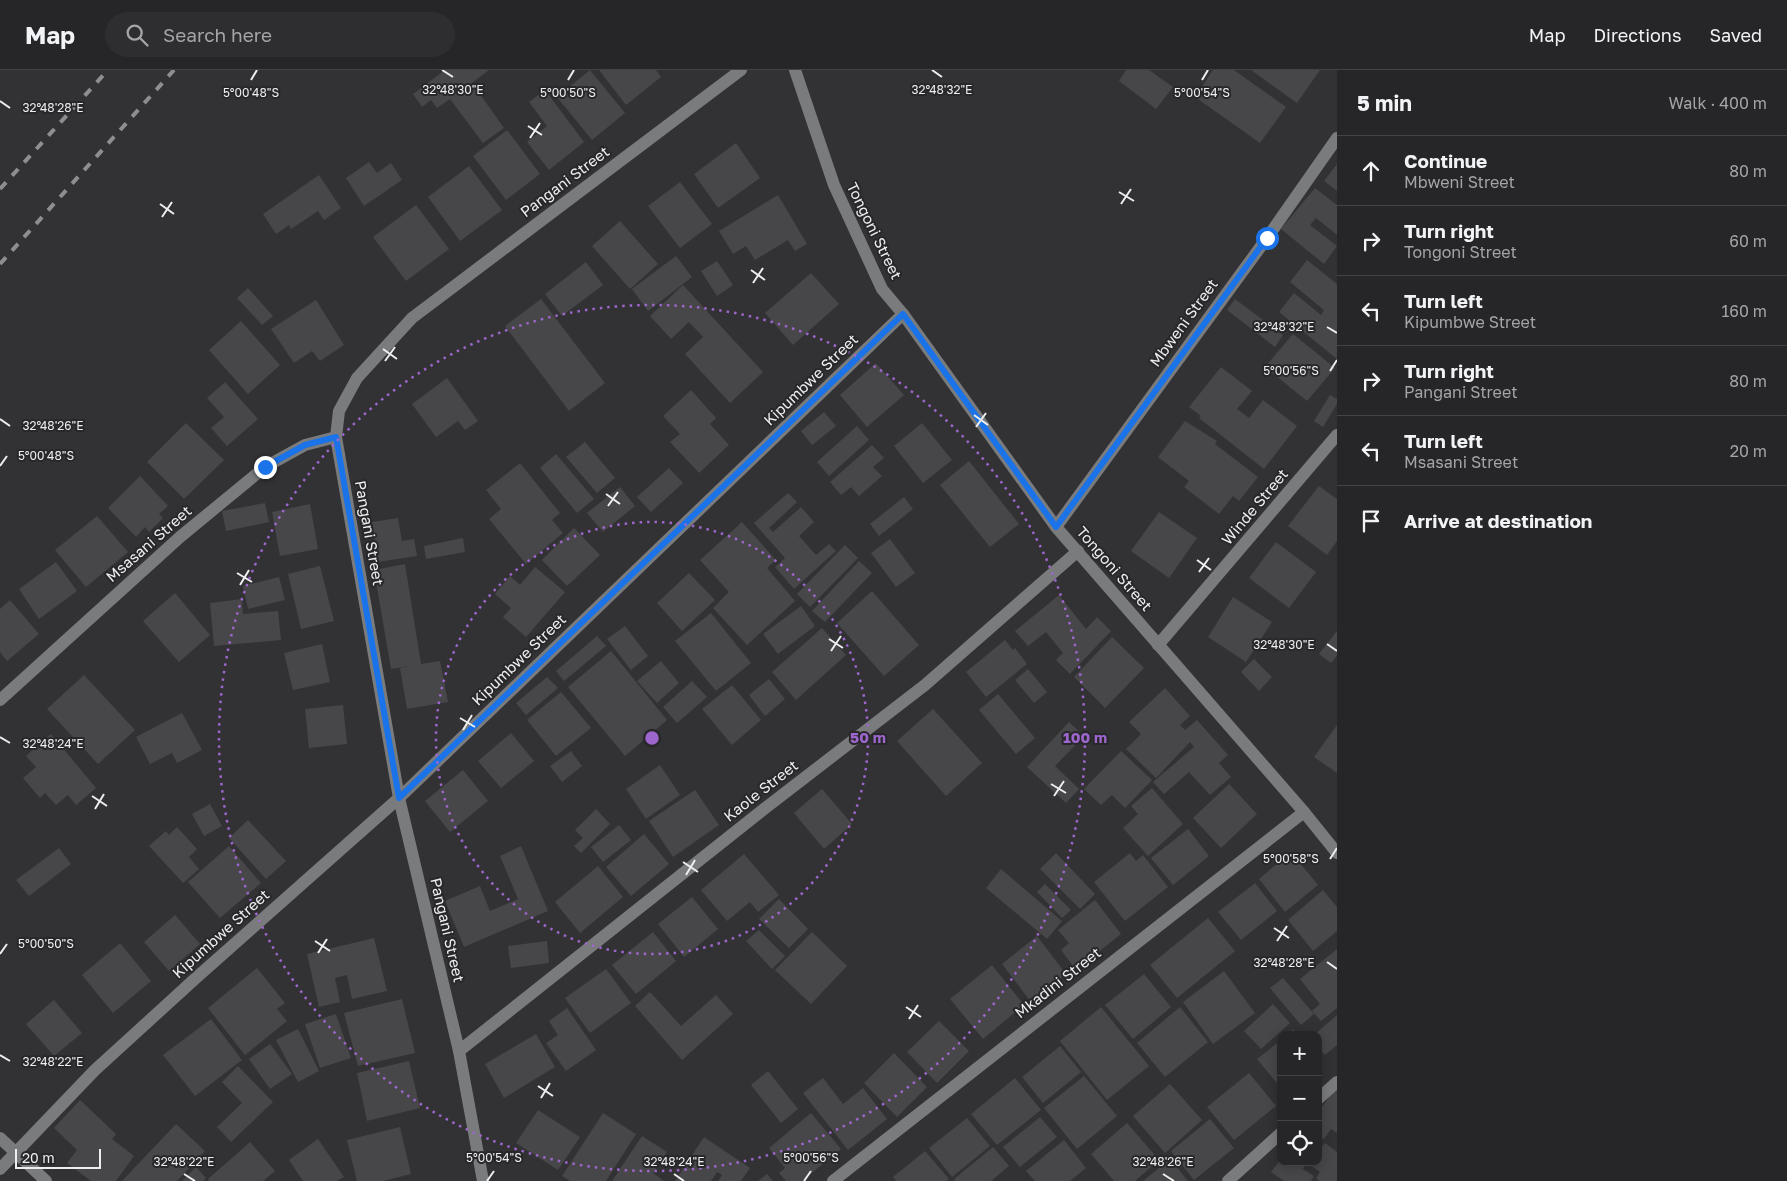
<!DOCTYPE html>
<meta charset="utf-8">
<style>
:root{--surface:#262628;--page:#2e2e30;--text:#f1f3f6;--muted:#a4a5a8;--line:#424345}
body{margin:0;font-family:"Golos Text",sans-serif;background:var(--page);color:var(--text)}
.controls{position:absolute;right:15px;bottom:15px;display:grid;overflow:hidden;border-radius:10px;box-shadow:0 2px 12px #0003}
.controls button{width:45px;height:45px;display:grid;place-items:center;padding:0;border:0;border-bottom:1px solid var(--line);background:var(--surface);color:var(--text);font:25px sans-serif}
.scale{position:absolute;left:15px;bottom:12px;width:86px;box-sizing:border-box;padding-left:5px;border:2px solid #edeeef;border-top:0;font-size:14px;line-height:18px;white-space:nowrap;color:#edeeef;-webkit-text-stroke:4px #28282b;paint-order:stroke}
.stop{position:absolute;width:15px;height:15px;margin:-11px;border:4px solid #1a73e8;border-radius:50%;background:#fff}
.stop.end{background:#1a73e8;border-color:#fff;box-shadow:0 1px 5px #0008}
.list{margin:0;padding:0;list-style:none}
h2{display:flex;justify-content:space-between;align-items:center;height:65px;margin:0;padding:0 20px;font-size:21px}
h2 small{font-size:16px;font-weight:400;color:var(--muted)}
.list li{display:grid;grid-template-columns:32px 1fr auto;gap:15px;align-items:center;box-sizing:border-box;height:70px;padding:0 20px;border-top:1px solid var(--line)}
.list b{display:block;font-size:19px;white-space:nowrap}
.list p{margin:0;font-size:16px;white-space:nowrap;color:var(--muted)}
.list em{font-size:16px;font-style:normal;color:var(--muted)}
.icon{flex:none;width:28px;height:28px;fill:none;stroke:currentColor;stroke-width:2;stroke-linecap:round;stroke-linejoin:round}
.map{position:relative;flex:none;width:1337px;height:1111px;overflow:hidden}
header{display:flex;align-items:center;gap:30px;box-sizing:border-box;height:70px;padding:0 25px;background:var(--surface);border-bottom:1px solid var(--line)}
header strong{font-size:24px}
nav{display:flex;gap:28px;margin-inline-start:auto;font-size:18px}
.search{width:350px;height:45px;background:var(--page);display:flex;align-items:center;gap:12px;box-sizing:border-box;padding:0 18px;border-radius:28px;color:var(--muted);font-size:19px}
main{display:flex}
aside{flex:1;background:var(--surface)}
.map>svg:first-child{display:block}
.building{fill:#474648}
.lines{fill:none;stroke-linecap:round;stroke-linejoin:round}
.minor{stroke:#7a7b7c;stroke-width:12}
.rail{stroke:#8d8e90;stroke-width:4;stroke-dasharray:9 9;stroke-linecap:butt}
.route{stroke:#1a73e8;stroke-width:6}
.ticks{fill:none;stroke:#edeeef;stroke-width:2}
.ring{fill:none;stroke:#9d66cd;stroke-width:2.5;stroke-dasharray:2.5 5}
.labels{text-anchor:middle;stroke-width:4;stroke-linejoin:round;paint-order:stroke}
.street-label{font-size:15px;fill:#edeeef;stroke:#28282b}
.ticks-label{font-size:12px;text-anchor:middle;fill:#edeeef;stroke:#28282b;stroke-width:4;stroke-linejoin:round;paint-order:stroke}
.centre{fill:#9d66cd;stroke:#28282b;stroke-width:2.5}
.ring-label{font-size:15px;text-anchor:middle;font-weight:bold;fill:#9d66cd;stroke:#28282b;stroke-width:4;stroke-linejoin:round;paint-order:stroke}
</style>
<header>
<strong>Map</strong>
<div class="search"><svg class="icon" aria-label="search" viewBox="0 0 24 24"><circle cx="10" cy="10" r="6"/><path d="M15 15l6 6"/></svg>Search here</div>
<nav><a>Map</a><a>Directions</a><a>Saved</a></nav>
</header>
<main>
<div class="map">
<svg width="1337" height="1111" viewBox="0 0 1337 1111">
<rect width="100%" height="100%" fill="#323235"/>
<g class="building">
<path d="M445,0H489L472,13L504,58L483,73L450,29L437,38L431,30L422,37L413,24Z"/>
<path d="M590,0L625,43L592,70L557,27Z"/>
<path d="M599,0H656L661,7L626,35Z"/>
<path d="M1126,0H1149L1173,17L1156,39L1119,11Z"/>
<path d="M1213,0H1234L1286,37L1260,73L1195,27Z"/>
<path d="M1251,0H1320L1297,33Z"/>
<path d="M545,20L584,72L549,100L527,72L547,56L529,32Z"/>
<path d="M507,60L540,104L506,130L473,86Z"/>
<path d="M736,73L760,108L718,138L694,104Z"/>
<path d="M369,92L377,103L391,93L402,110L364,136L346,108Z"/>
<path d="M1337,94V121L1324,111Z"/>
<path d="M469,96L502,140L460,171L428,127Z"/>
<path d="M319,105L341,138L324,150L318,141L291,159L289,155L276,164L263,144Z"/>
<path d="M680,112L712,154L680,178L648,136Z"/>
<path d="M1315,118L1337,135V165L1316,148L1310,155L1337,176L1324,194L1281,159Z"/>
<path d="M778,125L807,174L795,181L788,170L755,190L746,176L733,184L719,161Z"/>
<path d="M416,135L449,179L406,211L373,167Z"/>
<path d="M620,151L658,194L630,219L592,176Z"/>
<path d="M676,186L692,207L648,241L632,219Z"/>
<path d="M1307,190L1337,214V289L1279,242L1294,223L1321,245L1324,240L1290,212Z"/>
<path d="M717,191L733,215L717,226L701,201Z"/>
<path d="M586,192L603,215L562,246L545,224Z"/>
<path d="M811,203L839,234L793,275L765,243Z"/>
<path d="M683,215L763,302L730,333L685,284L703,267L689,252L671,269L650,246Z"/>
<path d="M248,218L273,246L262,255L237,228Z"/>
<path d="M541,229L605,313L569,341L505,256Z"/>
<path d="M1235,229L1283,265L1275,277L1227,240Z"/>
<path d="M316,230L344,275L320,291L312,281L294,293L271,259Z"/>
<path d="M241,251L280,295L248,324L209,280Z"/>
<path d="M1293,264L1335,298L1307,331L1265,297Z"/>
<path d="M876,293L904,325L867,357L840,325Z"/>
<path d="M1221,297L1252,321L1237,339L1249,348L1263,330L1297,356L1264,399L1199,348L1201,346L1189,337Z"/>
<path d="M447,308L478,351L465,360L458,351L436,367L412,334Z"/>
<path d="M225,312L258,349L227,376L211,358L224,347L207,328Z"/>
<path d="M691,320L716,348L710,354L729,375L699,403L670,372L680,364L663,346Z"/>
<path d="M1330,325L1337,329V334L1323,357L1314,351Z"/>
<path d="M824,342L836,356L812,375L801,361Z"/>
<path d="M1185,351L1217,371L1215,374L1258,407L1239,431L1233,426L1219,444L1184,417L1189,411L1158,387Z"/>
<path d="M186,353L224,390L184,429L147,392Z"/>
<path d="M922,353L952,390L923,413L894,376Z"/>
<path d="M857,356L869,370L829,406L817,392Z"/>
<path d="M585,372L615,408L597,423L566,387Z"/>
<path d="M872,375L884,388L873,397L882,406L859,426L851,417L841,425L830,412Z"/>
<path d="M556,384L594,429L577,443L540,398Z"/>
<path d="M969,391L1019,454L990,477L940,415Z"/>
<path d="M520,393L560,443L552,450L563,463L526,494L489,449L501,439L486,420Z"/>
<path d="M669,398L683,413L651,442L637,427Z"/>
<path d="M140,406L168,436L159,444L163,448L149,462L145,457L136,467L108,438Z"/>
<path d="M1319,416L1337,429V471L1327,485L1288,456Z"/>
<path d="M620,417L635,436L603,462L587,443Z"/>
<path d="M788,423L797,432L769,458L773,462L801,437L814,452L799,466L816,485L829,474L836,481L794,519L775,497L785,488L754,453Z"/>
<path d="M904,427L913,439L879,466L870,454Z"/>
<path d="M265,433L269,452L226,461L222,441Z"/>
<path d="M310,434L318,479L280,486L272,442Z"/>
<path d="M1159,442L1197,468L1169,508L1131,481Z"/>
<path d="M97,446L128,482L86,517L55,480Z"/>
<path d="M398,448L402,471L414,469L417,486L378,492L372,452Z"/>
<path d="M742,452L776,490L767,498L795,531L747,575L713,538L729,522L700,490Z"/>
<path d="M574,458L600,485L567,516L542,490Z"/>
<path d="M463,468L465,482L426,489L424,476Z"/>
<path d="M890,469L915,503L896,517L871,483Z"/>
<path d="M1276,472L1316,502L1289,538L1249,508Z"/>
<path d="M845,475L858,488L810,537L797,524Z"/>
<path d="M859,491L872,503L825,552L812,541Z"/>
<path d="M56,492L77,521L39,549L19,519Z"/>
<path d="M405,494L421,594L440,591L448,632L407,639L400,598L409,596L391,599L374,500Z"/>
<path d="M320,496L334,551L301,559L288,504Z"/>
<path d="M535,497L565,522L526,567L503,547L511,538L495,524L510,506L520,515Z"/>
<path d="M689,503L715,530L682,561L657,533Z"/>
<path d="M279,507L285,530L248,539L243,516Z"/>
<path d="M872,521L919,575L884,606L837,553Z"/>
<path d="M175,523L210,565L179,592L143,551Z"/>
<path d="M1059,525L1086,559L1097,547L1111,561L1070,604L1056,590L1063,583L1046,562L1028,576L1015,561Z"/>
<path d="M1233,527L1272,552L1246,592L1208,567Z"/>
<path d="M242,529L243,544L278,541L281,570L214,576L210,533Z"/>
<path d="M10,530L39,564L7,591L0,582V539Z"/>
<path d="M801,536L815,556L778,584L763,564Z"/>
<path d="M711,543L751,593L716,621L675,571Z"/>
<path d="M625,556L648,586L631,600L607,569Z"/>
<path d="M822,558L846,585L796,630L772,602Z"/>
<path d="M1337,561V586L1331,593L1319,584Z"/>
<path d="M597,566L606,576L564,611L556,601Z"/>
<path d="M1112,567L1144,598L1105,638L1074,607Z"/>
<path d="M1005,570L1013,580L1015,578L1027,594L986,627L966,602Z"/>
<path d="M322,574L330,612L293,620L284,583Z"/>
<path d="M611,581L667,650L625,686L568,617Z"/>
<path d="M1254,589L1272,607L1259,621L1241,602Z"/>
<path d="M661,591L679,613L657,633L637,611Z"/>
<path d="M1028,599L1047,622L1034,633L1015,610Z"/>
<path d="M84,605L135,660L98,694L47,639Z"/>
<path d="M547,607L558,618L526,645L516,633Z"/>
<path d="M769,609L785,629L765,646L749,625Z"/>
<path d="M692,611L707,627L677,653L663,637Z"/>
<path d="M732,615L761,650L732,675L702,639Z"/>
<path d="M1165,618L1190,646L1180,655L1185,660L1197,650L1228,685L1219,693L1231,707L1210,725L1189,702L1164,724L1153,712L1194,677L1190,672L1156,708L1126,679L1141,664L1129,652Z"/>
<path d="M561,622L591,658L556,686L527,650Z"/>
<path d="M998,624L1035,668L1016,684L979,640Z"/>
<path d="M343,635L347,674L309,678L305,639Z"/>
<path d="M933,639L982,693L946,726L897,671Z"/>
<path d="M182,643L202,680L177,693L172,683L150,694L136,667Z"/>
<path d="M1069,652L1084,666L1055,696L1079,719L1066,733L1027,697Z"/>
<path d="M1337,655V703L1314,687Z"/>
<path d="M511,663L534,691L501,718L478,691Z"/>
<path d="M51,664L96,718L76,735L68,725L56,735L45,723L40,728L23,708L36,697L26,686Z"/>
<path d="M571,681L582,696L562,712L550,696Z"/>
<path d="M1121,681L1152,710L1125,738L1112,725L1101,735L1084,719Z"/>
<path d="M660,695L680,725L646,749L626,719Z"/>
<path d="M463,700L488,731L450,762L425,731Z"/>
<path d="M1229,714L1257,744L1221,778L1193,748Z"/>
<path d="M1152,718L1183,754L1148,786L1123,758L1138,744L1131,736Z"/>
<path d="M822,719L852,754L824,779L794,743Z"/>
<path d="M695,720L719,755L673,787L649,751Z"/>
<path d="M210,734L222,756L204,766L192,744Z"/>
<path d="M596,739L610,754L581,783L574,776L583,768L575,760Z"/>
<path d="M248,750L286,791L266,809L229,768Z"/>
<path d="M619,755L631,770L603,792L591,777Z"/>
<path d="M177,757L197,779L189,787L199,799L183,813L149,776L166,761L169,765Z"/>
<path d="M1188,759L1209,786L1173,815L1151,788Z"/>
<path d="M644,764L669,794L631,826L606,797Z"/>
<path d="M229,776L261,813L220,848L188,812Z"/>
<path d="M521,776L548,841L464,877L445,831L480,816L490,841L518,829L500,786Z"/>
<path d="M59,778L71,794L29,826L16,810Z"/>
<path d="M1291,782L1318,815L1285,842L1259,809Z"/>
<path d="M1056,783L1095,824L1080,839L1040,799Z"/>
<path d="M1130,783L1136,791L1143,785L1168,817L1125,851L1094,812Z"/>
<path d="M744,784L779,825L758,842L750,832L727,851L701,820Z"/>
<path d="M598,796L623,827L580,863L555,832Z"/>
<path d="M1001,799L1062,851L1047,869L986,818Z"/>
<path d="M1255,813L1277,841L1241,870L1218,842Z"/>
<path d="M1045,814L1071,840L1062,848L1037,822Z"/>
<path d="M1323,820L1337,837V861L1313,881L1288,850Z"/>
<path d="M692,827L718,859L684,887L658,854Z"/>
<path d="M779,829L808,859L789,878L759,849Z"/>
<path d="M1095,830L1121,864L1076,900L1061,880L1069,873L1058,860Z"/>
<path d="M175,845L200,874L169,901L144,872Z"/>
<path d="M1208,848L1235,881L1177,928L1150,895Z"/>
<path d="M759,860L785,886L772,899L746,871Z"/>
<path d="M653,862L676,891L636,924L612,895Z"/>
<path d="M812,862L847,896L811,934L775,900Z"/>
<path d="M1037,866L1066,904L1031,932L1002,894Z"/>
<path d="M374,868L387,921L352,929L347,905L335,908L340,932L319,937L307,884Z"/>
<path d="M547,871L549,893L511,898L508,876Z"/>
<path d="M120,873L151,911L113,943L82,905Z"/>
<path d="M1337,879V938L1321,951L1312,941L1320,934L1300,909Z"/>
<path d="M992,895L1024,935L983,969L950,929Z"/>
<path d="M257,898L285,933L277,939L287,951L245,985L208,938Z"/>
<path d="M606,899L631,933L590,963L565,928Z"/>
<path d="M1224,901L1255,943L1213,974L1183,932Z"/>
<path d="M1144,904L1171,937L1133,969L1105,935Z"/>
<path d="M1283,908L1314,944L1301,955L1270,918Z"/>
<path d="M650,922L681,956L716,925L733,944L682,990L635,936Z"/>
<path d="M402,929L415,983L358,996L344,943Z"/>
<path d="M54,930L82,963L54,986L26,954Z"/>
<path d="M1273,934L1290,953L1261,979L1244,961Z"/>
<path d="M1101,937L1149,996L1107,1030L1060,971Z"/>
<path d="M1180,937L1208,972L1165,1007L1137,973Z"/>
<path d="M567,938L596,980L566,1001L546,973L558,965L549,951Z"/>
<path d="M336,944L351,988L320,998L305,954Z"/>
<path d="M1337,945V975L1325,985L1318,977V965H1314Z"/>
<path d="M211,949L242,990L195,1026L163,985Z"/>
<path d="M939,951L969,981L937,1013L907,982Z"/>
<path d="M298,959L319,1001L298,1012L276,970Z"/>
<path d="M1293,959L1298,965H1287Z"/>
<path d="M536,964L555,997L504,1028L485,994Z"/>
<path d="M1281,970V1018L1257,989Z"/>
<path d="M270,974L292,1004L270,1019L249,989Z"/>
<path d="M1060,976L1081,1002L1043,1033L1022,1007Z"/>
<path d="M894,983L927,1017L897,1047L864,1013Z"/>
<path d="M409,991L420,1038L367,1051L357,1003Z"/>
<path d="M238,996L273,1032L231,1072L217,1057L242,1033L222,1012Z"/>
<path d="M768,1001L798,1039L781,1053L751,1015Z"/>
<path d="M1249,1003L1276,1036L1234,1070L1207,1037Z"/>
<path d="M1084,1006L1117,1046L1077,1079L1044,1038Z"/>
<path d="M823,1008L843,1034L863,1018L887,1049L848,1080L803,1023Z"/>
<path d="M1015,1008L1041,1040L997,1075L971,1044Z"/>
<path d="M1170,1014L1202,1050L1165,1083L1133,1046Z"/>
<path d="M1336,1018L1337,1019V1063L1331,1059L1324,1069L1318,1065V1042Z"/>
<path d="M80,1030L116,1064L112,1069L134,1086L116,1111H91L67,1093L77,1080L54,1058Z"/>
<path d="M538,1040L580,1067L558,1100L516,1073Z"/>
<path d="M603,1043L636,1064L606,1111H570L562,1106Z"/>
<path d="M811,1043L841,1079L802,1111H786L779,1103L785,1098L769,1078Z"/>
<path d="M1040,1047L1057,1067L1020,1097L1003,1077Z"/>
<path d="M967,1048L990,1076L952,1107L929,1078Z"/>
<path d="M1210,1049L1234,1078L1194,1110L1171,1081Z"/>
<path d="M1127,1053L1159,1090L1135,1111H1114L1091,1084Z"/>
<path d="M176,1054L205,1081L177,1111H122Z"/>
<path d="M400,1057L411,1104L383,1111H357L347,1070Z"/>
<path d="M642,1066L667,1082L653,1103L664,1111H612Z"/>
<path d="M704,1067L750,1098L741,1111H718L722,1105L717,1102L711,1111H675Z"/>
<path d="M318,1069L344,1107L337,1111H303L289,1090Z"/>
<path d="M1064,1070L1086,1098L1070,1111H1035L1026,1101Z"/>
<path d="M250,1072L275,1101L263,1111H209L208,1109Z"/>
<path d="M1325,1073L1337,1082V1111H1319L1316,1108L1320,1102L1309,1094L1311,1092H1318V1082Z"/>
<path d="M993,1077L1009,1096L991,1111H955L954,1109Z"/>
<path d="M925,1081L949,1109L946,1111H896L893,1107Z"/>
<path d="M1170,1089L1188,1111H1143Z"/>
<path d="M1281,1089V1092H1307L1303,1099L1314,1106L1311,1111H1284L1271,1102Z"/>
<path d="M196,1097L206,1108L203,1111H182Z"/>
<path d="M767,1104L773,1111H758Z"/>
</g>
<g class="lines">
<g class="minor">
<path d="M795,0L834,115L882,219L903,244L1056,457L1304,742L1337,783"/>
<path d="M1056,457L1267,168L1337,68"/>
<path d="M1158,575L1337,365"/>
<path d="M0,630L180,467L265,397L305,375L336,367"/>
<path d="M459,981L764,739L925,615L1078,481"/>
<path d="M1318,1029L1337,1012"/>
<path d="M0,1068L46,1111"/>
<path d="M0,1099L95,1000L197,907L399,728L903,244"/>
<path d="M483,1111L459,981L399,728L336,367L339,341L357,308L412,248L741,0"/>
<path d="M833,1111L1304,742"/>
<path d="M1228,1111L1281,1063"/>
</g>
<g class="rail">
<path d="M0,119L108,0"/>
<path d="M0,194L174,0"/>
</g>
</g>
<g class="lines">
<path class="route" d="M265,397L305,375L336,367L399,728L903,244L1056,457L1267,168"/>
</g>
<path class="ticks" d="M442,0L453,7M932,0L942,7M251,10L257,0M568,10L574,0M1202,10L1208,0M0,31L10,38M528,56L542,65M530,68L540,53M1119,122L1134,131M160,134L174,144M1121,134L1131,119M162,147L172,132M751,200L765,210M753,213L763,198M1327,257L1337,263M383,279L397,289M385,291L395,277M1330,301L1337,290M974,345L988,355M0,349L10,356M976,357L986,343M0,396L7,386M606,424L620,434M608,436L618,422M1197,490L1211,500M1199,502L1209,488M237,503L252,512M240,515L249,500M829,569L843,578M1327,574L1337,581M831,581L841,566M460,648L475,657M463,660L472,645M0,667L10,673M1051,714L1066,723M92,726L107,736M1054,726L1064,711M95,739L104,724M1330,789L1337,778M683,792L698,802M686,805L695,790M1274,858L1289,868M315,871L330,881M1277,871L1287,856M318,883L327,869M0,884L7,874M1327,892L1337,899M906,937L921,947M909,949L918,935M0,985L10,991M538,1016L553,1026M541,1028L550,1013M184,1104L195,1111M674,1104L684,1111M1163,1104L1174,1111M487,1111L494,1101M804,1111L811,1101"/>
<g class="ring">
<circle cx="652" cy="668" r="216"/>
<circle cx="652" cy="668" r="433"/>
</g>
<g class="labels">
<g class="street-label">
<text transform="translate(565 112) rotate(-37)" y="5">Pangani Street</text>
<text transform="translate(874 161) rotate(64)" y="5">Tongoni Street</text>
<text transform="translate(1184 253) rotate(-54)" y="5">Mbweni Street</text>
<text transform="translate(811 310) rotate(-44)" y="5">Kipumbwe Street</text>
<text transform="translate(1255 437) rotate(-50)" y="5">Winde Street</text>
<text transform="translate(369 463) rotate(80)" y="5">Pangani Street</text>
<text transform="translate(149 474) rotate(-41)" y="5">Msasani Street</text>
<text transform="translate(1114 499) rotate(49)" y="5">Tongoni Street</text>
<text transform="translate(519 590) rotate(-44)" y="5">Kipumbwe Street</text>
<text transform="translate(761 721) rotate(-38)" y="5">Kaole Street</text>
<text transform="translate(447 860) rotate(77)" y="5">Pangani Street</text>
<text transform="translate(221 864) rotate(-42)" y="5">Kipumbwe Street</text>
<text transform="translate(1058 913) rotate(-38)" y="5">Mkadini Street</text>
</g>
</g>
<g class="ticks-label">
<text x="453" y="24">32°48'30"E</text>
<text x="942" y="24">32°48'32"E</text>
<text x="251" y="27">5°00'48"S</text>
<text x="568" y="27">5°00'50"S</text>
<text x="1202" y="27">5°00'54"S</text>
<text x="53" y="42">32°48'28"E</text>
<text x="1284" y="261">32°48'32"E</text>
<text x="1291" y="305">5°00'56"S</text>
<text x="53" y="360">32°48'26"E</text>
<text x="46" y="390">5°00'48"S</text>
<text x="1284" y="579">32°48'30"E</text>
<text x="53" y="678">32°48'24"E</text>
<text x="1291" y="793">5°00'58"S</text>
<text x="46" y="878">5°00'50"S</text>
<text x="1284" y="897">32°48'28"E</text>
<text x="53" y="996">32°48'22"E</text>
<text x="494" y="1092">5°00'54"S</text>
<text x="811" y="1092">5°00'56"S</text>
<text x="184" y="1096">32°48'22"E</text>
<text x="674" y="1096">32°48'24"E</text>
<text x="1163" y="1096">32°48'26"E</text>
</g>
<circle cx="652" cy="668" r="8" class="centre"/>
<g class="ring-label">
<text x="868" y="673">50 m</text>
<text x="1085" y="673">100 m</text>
</g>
</svg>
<div class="controls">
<button>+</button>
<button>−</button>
<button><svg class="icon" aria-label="locate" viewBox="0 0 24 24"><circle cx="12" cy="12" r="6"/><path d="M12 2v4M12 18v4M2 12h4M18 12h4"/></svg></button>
</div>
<div class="scale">20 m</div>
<div class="stop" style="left:1267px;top:168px"></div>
<div class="stop end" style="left:265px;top:397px"></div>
</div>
<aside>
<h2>5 min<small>Walk · 400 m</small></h2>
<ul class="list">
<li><svg class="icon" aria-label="ahead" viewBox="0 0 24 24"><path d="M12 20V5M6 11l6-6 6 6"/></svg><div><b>Continue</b><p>Mbweni Street</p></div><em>80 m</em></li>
<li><svg class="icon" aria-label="right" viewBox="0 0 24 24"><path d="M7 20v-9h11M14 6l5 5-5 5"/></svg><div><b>Turn right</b><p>Tongoni Street</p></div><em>60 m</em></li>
<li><svg class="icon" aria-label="left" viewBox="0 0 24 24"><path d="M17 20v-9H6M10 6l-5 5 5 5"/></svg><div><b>Turn left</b><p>Kipumbwe Street</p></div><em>160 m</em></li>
<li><svg class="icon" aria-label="right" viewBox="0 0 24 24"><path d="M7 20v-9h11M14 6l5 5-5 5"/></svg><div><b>Turn right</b><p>Pangani Street</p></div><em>80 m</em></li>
<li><svg class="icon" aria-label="left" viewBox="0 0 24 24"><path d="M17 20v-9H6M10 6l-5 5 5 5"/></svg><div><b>Turn left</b><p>Msasani Street</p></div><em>20 m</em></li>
<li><svg class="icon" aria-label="arrive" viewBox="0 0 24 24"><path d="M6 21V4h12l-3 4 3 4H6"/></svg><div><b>Arrive at destination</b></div></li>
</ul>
</aside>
</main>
